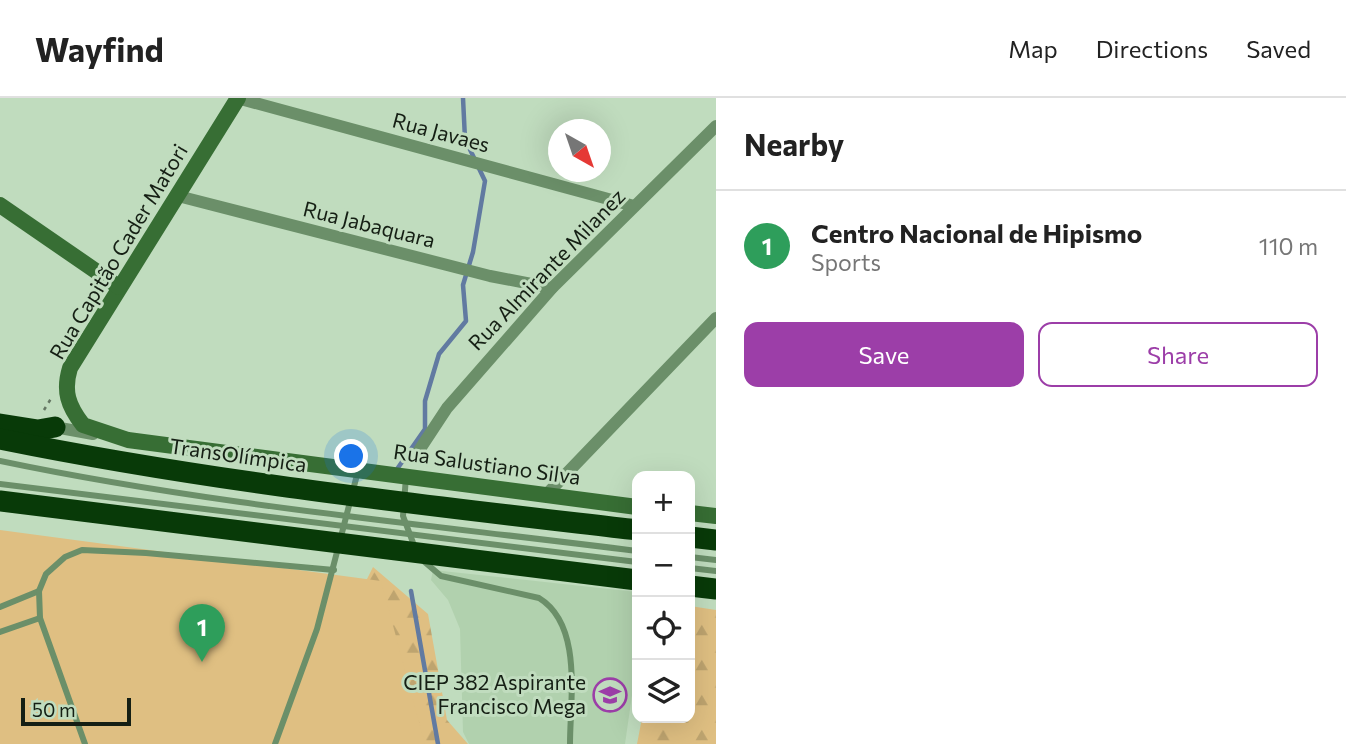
<!DOCTYPE html>
<meta charset="utf-8">
<style>
:root{--surface:#fff;--page:#f2f2f2;--text:#222;--muted:#767676;--line:#e0e0e0;--accent:#9c3ea8}
body{margin:0;font-family:Commissioner,sans-serif;background:var(--page);color:var(--text)}
.controls{position:absolute;right:21px;bottom:21px;display:grid;overflow:hidden;border-radius:14px;box-shadow:0 7px 28px #0002}
.controls button{width:63px;height:63px;display:grid;place-items:center;padding:0;border:0;border-bottom:2px solid var(--line);background:var(--surface);color:var(--text);font:35px sans-serif}
.compass{position:absolute;left:548px;top:21px;width:63px;height:63px;border-radius:50%;background:var(--surface);box-shadow:0 7px 28px #0002;rotate:140deg}
.scale{position:absolute;left:21px;bottom:18px;width:110px;box-sizing:border-box;padding-left:7px;border:4px solid #151f14;border-top:0;font-size:19px;line-height:24px;white-space:nowrap;color:#151f14;-webkit-text-stroke:5px #c0dcbe;paint-order:stroke}
.you{position:absolute;left:352px;top:359px;width:24px;height:24px;margin:-18px;border:5px solid #fff;border-radius:50%;background:#1a73e8;box-shadow:0 0 0 10px #1a73e833}
.badge{display:grid;place-items:center;width:46px;height:46px;border-radius:50%;background:var(--accent);color:#fff;font-size:23px;font-weight:700}
.pin{position:absolute;translate:-50% -58px;filter:drop-shadow(0 2px 4px #0008)}
.pin::after{content:'';position:absolute;top:37px;width:24px;height:21px;background:inherit;clip-path:polygon(0 0,100% 0,50% 100%)}
.list{margin:0;padding:0;list-style:none}
h2{display:flex;justify-content:space-between;align-items:center;height:91px;margin:0;padding:0 28px;font-size:30px}
h2 small{font-size:23px;font-weight:400;color:var(--muted)}
.list li{display:grid;grid-template-columns:46px 1fr auto;gap:21px;align-items:center;box-sizing:border-box;height:112px;padding:0 28px;border-top:2px solid var(--line)}
.list b{display:block;font-size:26px;white-space:nowrap}
.list p{margin:0;font-size:23px;white-space:nowrap;color:var(--muted)}
.list em{font-size:23px;font-style:normal;color:var(--muted)}
.actions{display:flex;gap:14px;padding:21px 28px}
.actions a{flex:1;padding:16px 0;border:2px solid var(--accent);border-radius:14px;text-align:center;font-size:24px;color:var(--accent)}
.actions .main{background:var(--accent);color:#fff}
.icon{flex:none;width:38px;height:38px;fill:none;stroke:currentColor;stroke-width:2;stroke-linecap:round;stroke-linejoin:round}
.map{position:relative;flex:none;width:716px;height:646px;overflow:hidden}
header{display:flex;align-items:center;gap:42px;box-sizing:border-box;height:98px;padding:0 35px;background:var(--surface);border-bottom:2px solid var(--line)}
header strong{font-size:33px}
nav{display:flex;gap:38px;margin-inline-start:auto;font-size:24px}
main{display:flex}
aside{flex:1;background:var(--surface)}
.map>svg:first-child{display:block}
.built{fill:#b1d1ae}
.forest{fill:url(#forest-firs)}
.park{fill:#dfbf82}
.lines{fill:none;stroke-linecap:round;stroke-linejoin:round}
.stream{stroke:#617aa1;stroke-width:4.5}
.path{stroke:#647663;stroke-width:2.5;stroke-dasharray:3.5 5;stroke-linecap:butt}
.lane{stroke:#6b8f69;stroke-width:6}
.street{stroke:#6b8f69;stroke-width:12}
.secondary{stroke:#376e34;stroke-width:16}
.highway{stroke:#083a08;stroke-width:21}
.lane-bridge{stroke:#6b8f69;stroke-width:6}
.highway-bridge{stroke:#083a08;stroke-width:21}
.labels{text-anchor:middle;stroke-width:6;stroke-linejoin:round;paint-order:stroke}
.street-label{font-size:21px;fill:#151f14;stroke:#c0dcbe}
.poi-label{font-size:21px;fill:#151f14;stroke:#c0dcbe;text-anchor:end}
</style>
<header>
<strong>Wayfind</strong>
<nav><a>Map</a><a>Directions</a><a>Saved</a></nav>
</header>
<main>
<div class="map">
<svg width="716" height="646" viewBox="0 0 716 646">
<defs>
<pattern id="forest-firs" width="22" height="20" patternUnits="userSpaceOnUse" patternTransform="scale(1.75)"><rect width="22" height="20" fill="#dfbf82"/><path d="M5 1l3.5 6h-7zM16 11l3.5 6h-7z" fill="#bea46f"/></pattern>
</defs>
<rect width="100%" height="100%" fill="#c0dcbe"/>
<path class="built" d="M433,472L637,494V562L625,646H469L463,634L460,531L448,502L431,482Z"/>
<g class="forest">
<path d="M373,469L428,516L447,622L468,646H341L294,627Z"/>
<path d="M690,508L716,512V646H637L642,620H690Z"/>
</g>
<path class="park" d="M0,432L381,483L425,646H0Z"/>
<g class="lines">
<g class="stream">
<path d="M395,374L425,331V303L439,256L466,223L463,187L473,154L485,83L465,41L463,0"/>
<path d="M411,493L438,646"/>
</g>
<path class="path" d="M44,312L52,299"/>
<g class="lane">
<path d="M406,379L403,418L415,450"/>
<path d="M690,459L716,462"/>
<path d="M420,460L441,478L539,500C583,527 570,601 570,646"/>
<path d="M690,470L716,473"/>
<path d="M0,509L39,493"/>
<path d="M0,534L40,520"/>
<path d="M85,646L40,520L39,493L46,476L65,459L82,452L146,455L334,472"/>
<path d="M275,646L317,531L358,373"/>
</g>
<g class="street">
<path d="M237,0L634,108"/>
<path d="M178,98L490,178L552,190"/>
<path d="M49,328L93,336"/>
<path d="M418,354L447,310L552,190L716,28"/>
<path d="M545,398L716,220"/>
</g>
<g class="secondary">
<path d="M238,0L70,270C63,293 68,308 83,327L128,342L637,409"/>
<path d="M0,107L119,189"/>
<path d="M690,415L716,418"/>
</g>
<g class="highway">
<path d="M0,326L38,332L55,329"/>
<path d="M690,439L716,442"/>
<path d="M690,488L716,491"/>
</g>
<g class="lane-bridge">
<path d="M0,363C210,407 424,426 637,453"/>
<path d="M0,386L637,464"/>
</g>
<g class="highway-bridge">
<path d="M0,341C211,384 424,407 637,432"/>
<path d="M0,403L637,482"/>
</g>
</g>
<defs>
<symbol id="school-ring" viewBox="-11 -11 22 22"><circle r="9.5" fill="#c0dcbe" stroke="#9c3ea8" stroke-width="1.5"/><path d="M0-5L7-2L0 1L-7-2ZM-4 1L0 2.5L4 1V4Q0 6-4 4Z" fill="#9c3ea8"/></symbol>
</defs>
<g fill-rule="evenodd">
<use href="#school-ring" x="591" y="578" width="38" height="38"/>
</g>
<g class="labels">
<g class="street-label">
<text transform="translate(441 35) rotate(15)" y="7">Rua Javaes</text>
<text transform="translate(369 127) rotate(14)" y="7">Rua Jabaquara</text>
<text transform="translate(119 154) rotate(-59)" y="7">Rua Capitão Cader Matori</text>
<text transform="translate(547 172) rotate(-46)" y="7">Rua Almirante Milanez</text>
<text transform="translate(238 358) rotate(8)" y="7">TransOlímpica</text>
<text transform="translate(487 367) rotate(8)" y="7">Rua Salustiano Silva</text>
</g>
<g class="poi-label">
<text x="586" y="592">CIEP 382 Aspirante<tspan x="586" dy="24">Francisco Mega</tspan></text>
</g>
</g>
</svg>
<div class="controls">
<button>+</button>
<button>−</button>
<button><svg class="icon" aria-label="locate" viewBox="0 0 24 24"><circle cx="12" cy="12" r="6"/><path d="M12 2v4M12 18v4M2 12h4M18 12h4"/></svg></button>
<button><svg class="icon" aria-label="layers" viewBox="0 0 24 24"><path d="M12 4l9 5-9 5-9-5zM3 14l9 5 9-5"/></svg></button>
</div>
<svg class="compass" viewBox="-18 -18 36 36"><path d="M0-13l5 13h-10z" fill="#e53935"/><path d="M0 13l5-13h-10z" fill="#767676"/></svg>
<div class="scale">50 m</div>
<div class="you"></div>
<div class="pin badge" style="left:202px;top:564px;background:#2e9e5b">1</div>
</div>
<aside>
<h2>Nearby<small></small></h2>
<ul class="list">
<li><span class="badge" style="background:#2e9e5b">1</span><div><b>Centro Nacional de Hipismo</b><p>Sports</p></div><em>110 m</em></li>
</ul>
<div class="actions"><a class="main">Save</a><a>Share</a></div>
</aside>
</main>
